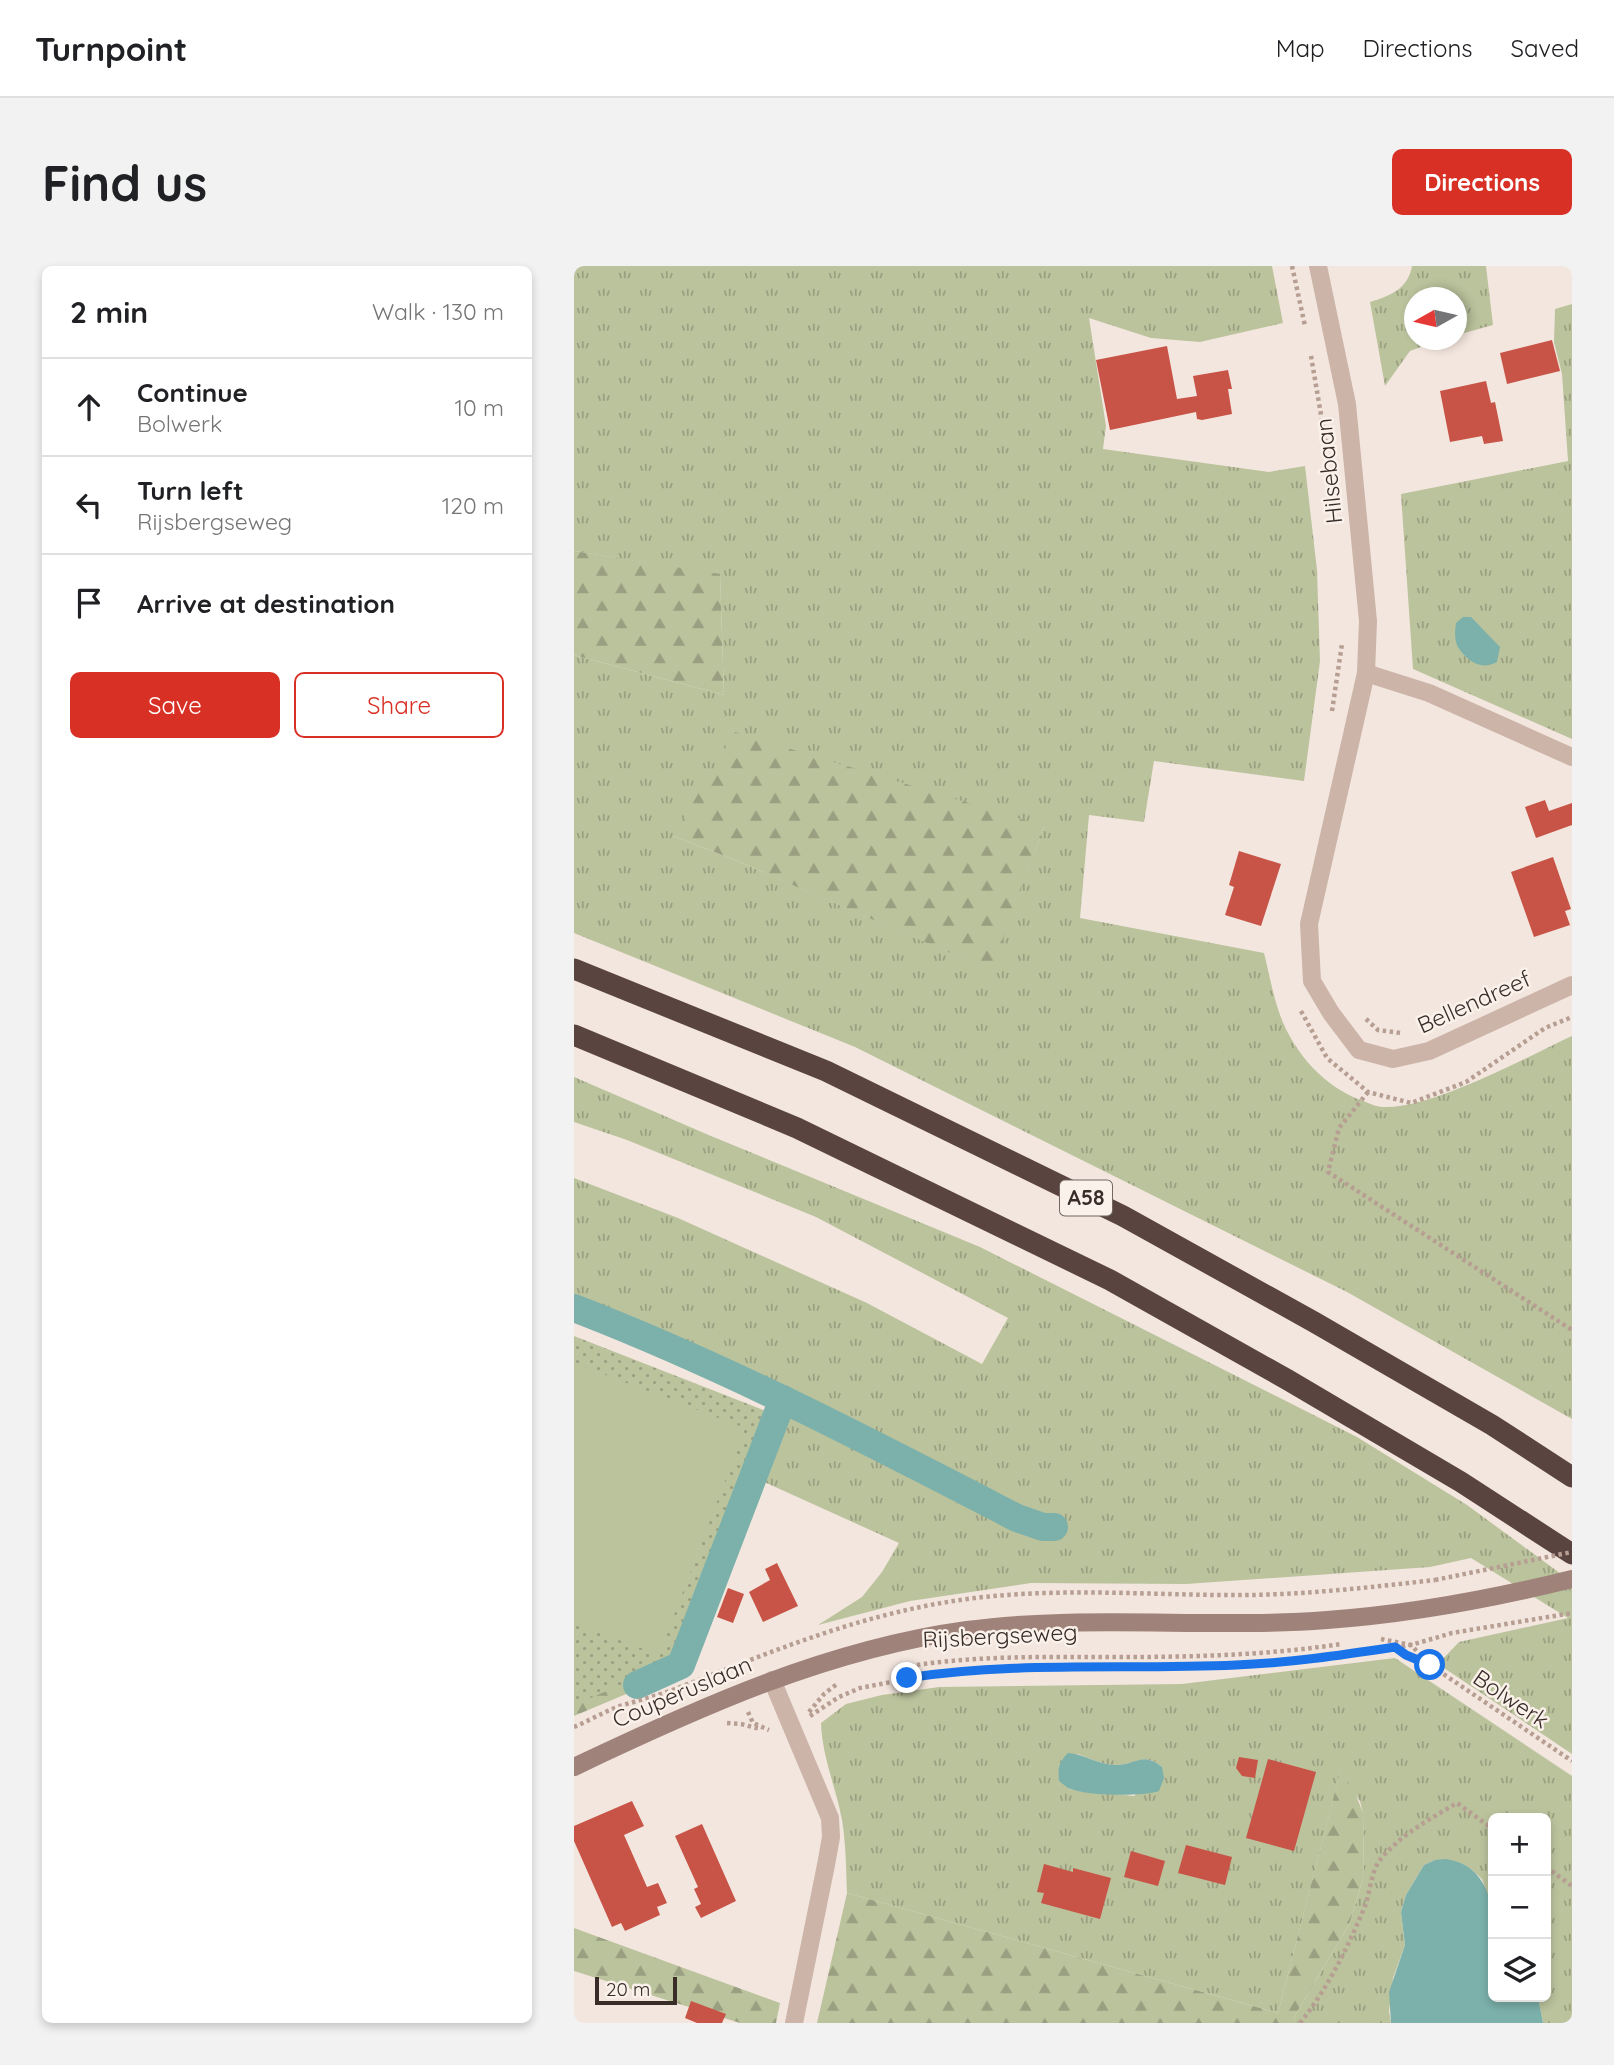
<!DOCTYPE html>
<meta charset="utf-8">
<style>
:root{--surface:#fff;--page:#f2f2f2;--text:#202124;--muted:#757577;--line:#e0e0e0;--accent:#d93025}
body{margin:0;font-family:Quicksand,sans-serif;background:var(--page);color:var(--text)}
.controls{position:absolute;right:21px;bottom:21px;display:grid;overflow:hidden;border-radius:10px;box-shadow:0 4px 10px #0003}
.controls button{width:63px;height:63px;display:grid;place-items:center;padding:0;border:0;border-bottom:2px solid var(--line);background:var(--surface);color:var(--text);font:35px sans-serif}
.compass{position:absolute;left:830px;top:21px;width:63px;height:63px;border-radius:50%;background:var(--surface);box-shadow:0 4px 10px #0003;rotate:262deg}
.scale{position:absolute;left:21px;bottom:18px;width:82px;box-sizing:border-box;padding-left:7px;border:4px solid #392c29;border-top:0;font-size:19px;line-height:24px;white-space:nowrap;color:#392c29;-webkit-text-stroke:5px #faf1ea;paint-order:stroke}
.stop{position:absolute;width:21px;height:21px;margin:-16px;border:5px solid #1a73e8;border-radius:50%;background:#fff}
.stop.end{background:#1a73e8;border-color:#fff;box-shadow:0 2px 7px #0008}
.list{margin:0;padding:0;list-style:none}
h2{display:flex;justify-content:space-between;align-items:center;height:91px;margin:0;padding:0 28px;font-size:30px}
h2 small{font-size:23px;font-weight:400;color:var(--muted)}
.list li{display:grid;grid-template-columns:46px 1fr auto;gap:21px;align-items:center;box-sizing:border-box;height:98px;padding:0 28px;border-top:2px solid var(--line)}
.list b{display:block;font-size:26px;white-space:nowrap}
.list p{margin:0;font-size:23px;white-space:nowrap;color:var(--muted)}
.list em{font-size:23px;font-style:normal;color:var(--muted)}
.actions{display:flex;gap:14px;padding:21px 28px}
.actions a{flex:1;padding:16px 0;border:2px solid var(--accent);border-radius:10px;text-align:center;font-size:24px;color:var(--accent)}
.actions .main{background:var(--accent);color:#fff}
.icon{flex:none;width:38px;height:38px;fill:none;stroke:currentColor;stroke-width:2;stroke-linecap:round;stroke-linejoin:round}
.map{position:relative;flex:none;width:998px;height:1757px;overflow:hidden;border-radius:10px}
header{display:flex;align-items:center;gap:42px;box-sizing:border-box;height:98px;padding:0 35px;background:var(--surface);border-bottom:2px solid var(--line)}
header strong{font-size:33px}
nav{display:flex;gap:38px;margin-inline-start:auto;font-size:24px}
.intro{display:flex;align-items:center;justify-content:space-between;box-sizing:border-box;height:168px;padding:0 42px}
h1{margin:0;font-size:49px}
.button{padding:18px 32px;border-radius:10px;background:var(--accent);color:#fff;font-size:24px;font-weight:700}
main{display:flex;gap:42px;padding:0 42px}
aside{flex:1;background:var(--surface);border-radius:10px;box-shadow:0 4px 10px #0003}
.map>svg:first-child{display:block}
.grass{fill:url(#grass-tufts);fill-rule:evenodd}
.forest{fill:url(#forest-firs)}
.park{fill:url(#park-dots)}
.pitch{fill:#bbc39d}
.water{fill:#7cb1ab}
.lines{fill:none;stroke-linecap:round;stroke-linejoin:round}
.canal{stroke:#7cb1ab;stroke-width:28}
.building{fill:#c85347}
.path{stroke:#b79e93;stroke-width:4.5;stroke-dasharray:3.5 3.5;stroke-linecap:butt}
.minor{stroke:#ccb4a9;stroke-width:18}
.secondary{stroke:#9f827a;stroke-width:18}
.motorway{stroke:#5a4440;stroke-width:21}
.path-bridge{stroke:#b79e93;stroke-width:4.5;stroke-dasharray:3.5 3.5;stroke-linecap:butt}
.route{stroke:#1a73e8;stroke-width:9}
.labels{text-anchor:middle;stroke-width:5;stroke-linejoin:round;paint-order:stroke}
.shield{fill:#faf1ea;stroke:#736763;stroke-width:2}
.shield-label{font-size:21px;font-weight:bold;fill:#392c29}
.street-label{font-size:23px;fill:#392c29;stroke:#faf1ea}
</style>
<header>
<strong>Turnpoint</strong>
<nav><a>Map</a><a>Directions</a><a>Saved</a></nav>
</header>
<div class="intro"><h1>Find us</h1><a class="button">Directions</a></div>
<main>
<aside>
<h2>2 min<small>Walk · 130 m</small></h2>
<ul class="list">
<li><svg class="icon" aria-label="ahead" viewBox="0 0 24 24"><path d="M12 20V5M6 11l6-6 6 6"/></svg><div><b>Continue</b><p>Bolwerk</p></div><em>10 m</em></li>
<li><svg class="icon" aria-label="left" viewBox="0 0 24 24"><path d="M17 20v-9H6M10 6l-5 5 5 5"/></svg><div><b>Turn left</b><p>Rijsbergseweg</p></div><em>120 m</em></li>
<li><svg class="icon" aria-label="arrive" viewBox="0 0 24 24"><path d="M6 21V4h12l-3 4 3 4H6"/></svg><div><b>Arrive at destination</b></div></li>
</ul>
<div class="actions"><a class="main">Save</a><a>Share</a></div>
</aside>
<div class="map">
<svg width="998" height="1757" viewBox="0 0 998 1757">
<defs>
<pattern id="grass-tufts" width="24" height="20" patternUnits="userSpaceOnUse" patternTransform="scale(1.75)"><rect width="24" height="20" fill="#bbc39d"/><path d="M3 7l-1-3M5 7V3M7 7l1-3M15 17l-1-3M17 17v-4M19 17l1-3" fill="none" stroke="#999f80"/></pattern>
<pattern id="forest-firs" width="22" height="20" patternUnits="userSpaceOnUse" patternTransform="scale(1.75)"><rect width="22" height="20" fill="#bbc39d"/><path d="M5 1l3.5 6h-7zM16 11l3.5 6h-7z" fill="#999f80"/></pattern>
<pattern id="park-dots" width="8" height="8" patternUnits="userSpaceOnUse" patternTransform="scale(1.75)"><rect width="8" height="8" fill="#bbc39d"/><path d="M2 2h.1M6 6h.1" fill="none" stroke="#999f80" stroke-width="1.8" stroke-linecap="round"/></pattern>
</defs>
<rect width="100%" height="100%" fill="#f3e6de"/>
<g class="grass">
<path d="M0,0H698L709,57L626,76L577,72L515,52L532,160L529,183L695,206L731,200L743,304L746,395L730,515L580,495L570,556L515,549L506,652L690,687C695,707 699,729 706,749C720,787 750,821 789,835C795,837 802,841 809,841C856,844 953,791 998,770V1153L773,1026L281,781L0,667V389L150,429L146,309L0,285ZM470,560L417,704L161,594L99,570Z"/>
<path d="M838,0H912L919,59L883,69V32H841V74H866L836,85L811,120L796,36C816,30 834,23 838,0Z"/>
<path d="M998,38V473L839,403L827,228L994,195L988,108L980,76L981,43Z"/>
<path d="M0,811L137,870L406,981L710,1134L783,1171L893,1239L998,1316V1488L864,1398L885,1376L994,1352L897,1292L856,1301L612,1318L457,1317L336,1335L244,1359L288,1331L308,1306L325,1277L179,1211L212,1125L0,1038V912L104,952L293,1037L408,1098L434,1052L242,951L53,874L0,856Z"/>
<path d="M821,1392L998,1510V1757H969L964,1731H972V1552H919V1647L908,1613L897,1603L861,1594L850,1599L832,1629L827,1646L831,1679L819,1712L815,1745L817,1757H723L720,1751L775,1659L790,1610L789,1547L786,1535L766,1507L704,1747L273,1627C272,1603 272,1578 268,1554C262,1522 248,1490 247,1457L272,1438L308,1429L365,1421L608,1418ZM503,1488C515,1492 529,1499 541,1499C562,1500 568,1485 588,1501L560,1530L495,1523Z"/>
</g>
<g class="forest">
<path d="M0,285L146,308L150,429L0,389Z"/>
<path d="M161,466L470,560L418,705L161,594L99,570Z"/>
<path d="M116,1378L107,1405L0,1450V1429Z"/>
<path d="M766,1506L780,1524L789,1547L790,1610L775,1659L720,1751L723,1757H243L273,1627L704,1747Z"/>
<path d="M0,1662L206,1737L202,1757H166L0,1705Z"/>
</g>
<path class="park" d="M0,1070L192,1145L96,1398L0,1439Z"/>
<path class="pitch" d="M0,1097L171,1162L85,1389L0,1357Z"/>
<g class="water">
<path d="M889,351H897L926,381L923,396C907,405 893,395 884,381C880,374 881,364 882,357Z"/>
<path d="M494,1487C510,1488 525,1499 542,1499C563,1499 568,1485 588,1501L590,1512L585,1525C568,1531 511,1530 494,1522C491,1520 488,1517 485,1515C484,1502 484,1497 494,1487Z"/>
<path d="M872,1593C934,1602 919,1685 919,1731H964L969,1757H817L815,1726L831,1679L827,1646L832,1629L850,1599L861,1594Z"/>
</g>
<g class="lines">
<g class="canal">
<path d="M0,1042C153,1101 298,1177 443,1252L469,1261H480"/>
<path d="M63,1419L107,1399L209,1133"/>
</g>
</g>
<g class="building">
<path d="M978,74L986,105L933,118L926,87Z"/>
<path d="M593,80L603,133L623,130L619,110L654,104L658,123H654L658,148L628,154L623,153L622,146L536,164L522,94Z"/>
<path d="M912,115L917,137L921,136L929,175L910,178L908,170L876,176L866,125Z"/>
<path d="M971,534L975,545L998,537V559L962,572L951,541Z"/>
<path d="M665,585L707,598L687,660L651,649L660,621L655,619Z"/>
<path d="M979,591L997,643L991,645L996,659L960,671L937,606Z"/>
<path d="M203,1297L224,1340L189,1356L175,1326L196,1314L191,1303Z"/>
<path d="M154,1322L170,1328L159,1357L143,1351Z"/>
<path d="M665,1491L684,1494L681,1512L668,1510L662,1502Z"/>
<path d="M694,1493L742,1506L720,1585L672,1572Z"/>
<path d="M58,1535L70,1560L50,1569L73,1621L84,1617L93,1637L83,1641L86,1649L51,1665L47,1657L38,1661L0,1575V1560Z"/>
<path d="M128,1558L162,1635L127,1652L121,1641L127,1638L120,1623L124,1621L101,1570Z"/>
<path d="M612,1579L658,1591L651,1619L604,1607Z"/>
<path d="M557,1585L591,1595L584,1620L550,1611Z"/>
<path d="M470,1598L499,1606V1602L537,1612L526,1653L467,1637L470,1627L463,1626Z"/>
<path d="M117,1735L152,1748L148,1757H123L111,1752Z"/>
</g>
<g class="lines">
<g class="path">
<path d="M718,0L731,60"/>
<path d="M737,90L752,178"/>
<path d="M758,445L768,378"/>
<path d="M727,745L753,792L794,826L837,837L892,816L971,762L998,751"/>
<path d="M792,753L804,764L827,767"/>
<path d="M794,826L765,862L754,906L998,1064"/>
<path d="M807,1373L837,1379L856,1399"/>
<path d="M821,1381L832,1389L856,1399L998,1495"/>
<path d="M329,1401C402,1389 474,1391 548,1391C621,1391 695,1389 767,1378"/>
<path d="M174,1446L179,1457L195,1464"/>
<path d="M235,1446L250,1428L263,1418"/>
<path d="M236,1450L265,1431L286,1422L359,1408L443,1402L664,1399L742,1393L837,1379L878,1367L998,1347"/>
<path d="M153,1457L167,1458L186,1463"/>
<path d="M0,1461C14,1455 28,1447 43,1441C65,1434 87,1429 109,1420C207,1382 295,1345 401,1332C493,1321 584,1330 676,1329C738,1328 799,1321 861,1314"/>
<path d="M972,1601L998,1620"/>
<path d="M726,1757C754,1722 774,1681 791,1640C796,1627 797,1605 806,1594C826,1569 856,1553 883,1537L919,1563"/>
</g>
<g class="minor">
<path d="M744,0L773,138L794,355L792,407L735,658L738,715L757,747L785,784L819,793L855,785L998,719"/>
<path d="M792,407L855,427L998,491"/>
<path d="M198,1414L256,1552L257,1571L252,1599L220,1757"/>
</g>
<path class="secondary" d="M0,1501C126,1441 254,1383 393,1364C512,1348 633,1363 753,1354C836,1348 917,1333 998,1313"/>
<g class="motorway">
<path d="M0,703L252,805L549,950L740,1056L918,1159L998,1211"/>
<path d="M0,769L223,862L536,1014L714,1114L887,1216L998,1288"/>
</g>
<path class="path-bridge" d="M861,1314L998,1286"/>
</g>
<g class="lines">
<path class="route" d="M333,1412C442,1395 553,1404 662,1399C715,1397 768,1389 821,1381L832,1389L856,1399"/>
</g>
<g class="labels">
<rect class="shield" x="486" y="914.5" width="52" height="35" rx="5"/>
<g class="shield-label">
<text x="512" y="939">A58</text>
</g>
<g class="street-label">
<text transform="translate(755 205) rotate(-96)" y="8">Hilsebaan</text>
<text transform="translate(900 736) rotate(-24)" y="8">Bellendreef</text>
<text transform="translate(426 1370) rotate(-3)" y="8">Rijsbergseweg</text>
<text transform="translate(108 1426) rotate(-23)" y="8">Couperuslaan</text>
<text transform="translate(937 1433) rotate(34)" y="8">Bolwerk</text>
</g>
</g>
</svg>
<div class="controls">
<button>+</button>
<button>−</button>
<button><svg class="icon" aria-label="layers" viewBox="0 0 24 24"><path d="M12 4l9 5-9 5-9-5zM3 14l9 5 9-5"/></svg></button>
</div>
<svg class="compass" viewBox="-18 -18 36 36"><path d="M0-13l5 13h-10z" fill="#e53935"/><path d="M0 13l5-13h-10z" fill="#757577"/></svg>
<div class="scale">20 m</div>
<div class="stop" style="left:856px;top:1399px"></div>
<div class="stop end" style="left:333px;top:1412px"></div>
</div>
</main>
